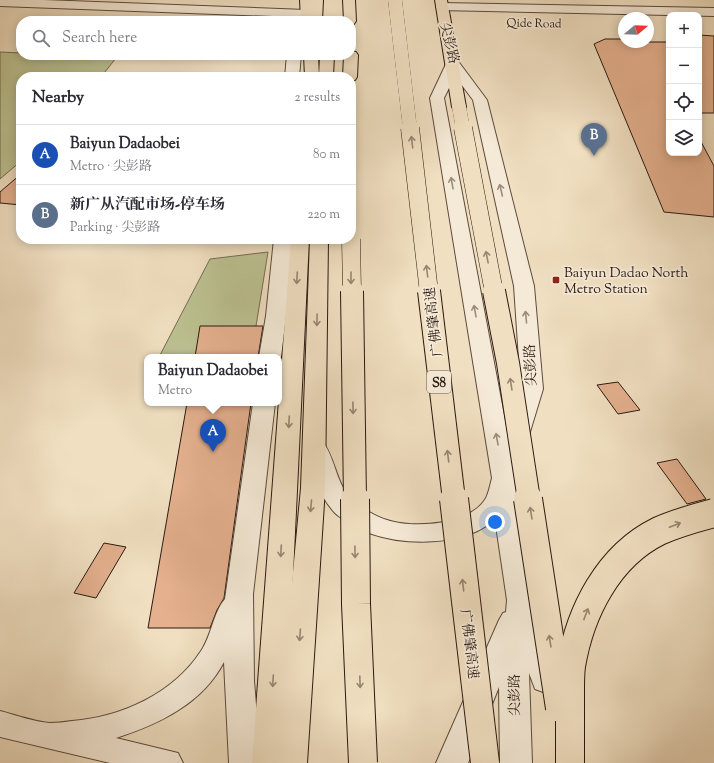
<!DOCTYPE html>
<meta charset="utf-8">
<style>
:root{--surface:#fff;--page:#f7f7f7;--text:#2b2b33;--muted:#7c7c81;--line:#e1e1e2;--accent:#b45309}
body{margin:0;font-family:"Sorts Mill Goudy","Noto Serif SC",serif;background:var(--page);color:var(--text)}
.controls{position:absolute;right:12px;top:12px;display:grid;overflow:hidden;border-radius:8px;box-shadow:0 2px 10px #0003}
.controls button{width:36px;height:36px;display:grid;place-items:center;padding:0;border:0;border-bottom:1px solid var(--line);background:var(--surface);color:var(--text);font:20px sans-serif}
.compass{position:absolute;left:618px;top:12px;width:36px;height:36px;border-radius:50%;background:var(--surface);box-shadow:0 2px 10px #0003;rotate:71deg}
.you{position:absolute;left:495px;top:522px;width:14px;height:14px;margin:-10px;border:3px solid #fff;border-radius:50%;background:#1a73e8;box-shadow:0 0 0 6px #1a73e833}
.badge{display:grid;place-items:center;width:26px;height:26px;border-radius:50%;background:var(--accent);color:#fff;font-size:13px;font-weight:700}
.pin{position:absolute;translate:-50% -33px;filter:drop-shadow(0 1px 2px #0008)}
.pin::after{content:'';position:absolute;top:21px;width:14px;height:12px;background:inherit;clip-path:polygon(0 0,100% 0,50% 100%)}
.popup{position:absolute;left:144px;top:354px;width:138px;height:52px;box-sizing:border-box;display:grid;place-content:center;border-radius:8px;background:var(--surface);filter:drop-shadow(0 1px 3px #0005);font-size:13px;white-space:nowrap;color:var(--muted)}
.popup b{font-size:15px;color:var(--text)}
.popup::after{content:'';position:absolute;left:50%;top:100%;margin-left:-8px;border:8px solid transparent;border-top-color:var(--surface)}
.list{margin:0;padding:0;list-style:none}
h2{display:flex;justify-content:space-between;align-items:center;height:52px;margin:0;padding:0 16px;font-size:17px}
h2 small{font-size:13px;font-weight:400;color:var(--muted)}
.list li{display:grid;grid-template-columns:26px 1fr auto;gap:12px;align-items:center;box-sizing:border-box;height:60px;padding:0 16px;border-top:1px solid var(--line)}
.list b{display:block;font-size:15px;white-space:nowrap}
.list p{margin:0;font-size:13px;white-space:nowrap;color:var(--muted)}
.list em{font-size:13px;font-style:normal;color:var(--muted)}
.icon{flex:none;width:22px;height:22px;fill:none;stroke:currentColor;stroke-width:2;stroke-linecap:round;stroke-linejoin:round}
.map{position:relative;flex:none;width:714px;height:763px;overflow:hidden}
.search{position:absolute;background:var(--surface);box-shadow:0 2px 10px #0003;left:16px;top:16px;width:340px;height:44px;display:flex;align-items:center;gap:10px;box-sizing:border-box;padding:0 14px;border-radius:16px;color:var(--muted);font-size:15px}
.panel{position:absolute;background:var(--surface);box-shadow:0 2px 10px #0003;left:16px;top:72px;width:340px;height:172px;border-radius:16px}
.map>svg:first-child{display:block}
.green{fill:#bcc191;stroke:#736d51}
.building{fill:#e4b08e;stroke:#2a1911}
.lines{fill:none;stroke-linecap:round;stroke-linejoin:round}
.minor-casing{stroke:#5c4a3d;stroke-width:2}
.major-casing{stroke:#2a1911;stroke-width:2}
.highway-casing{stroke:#2a1911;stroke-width:2}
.minor{fill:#f5ead7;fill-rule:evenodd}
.major{fill:#f0dfc1;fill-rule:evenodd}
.highway{fill:#f0dfc1;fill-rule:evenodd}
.major-bridge-far3-casing{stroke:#2a1911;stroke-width:14;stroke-linecap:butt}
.major-bridge-far2-casing{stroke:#2a1911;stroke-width:19;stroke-linecap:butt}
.major-bridge-far1-casing{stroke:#2a1911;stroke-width:24;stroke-linecap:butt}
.major-bridge-casing{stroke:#2a1911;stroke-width:30;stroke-linecap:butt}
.highway-bridge-far3-casing{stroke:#2a1911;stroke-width:14;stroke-linecap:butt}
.highway-bridge-far2-casing{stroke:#2a1911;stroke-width:19;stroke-linecap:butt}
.highway-bridge-far1-casing{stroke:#2a1911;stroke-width:24;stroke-linecap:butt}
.highway-bridge-casing{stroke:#2a1911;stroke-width:30;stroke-linecap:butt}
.major-bridge-far3{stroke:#f0dfc1;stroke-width:14}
.major-bridge-far2{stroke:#f0dfc1;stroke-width:18}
.major-bridge-far1{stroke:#f0dfc1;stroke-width:22}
.major-bridge{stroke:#f0dfc1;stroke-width:28}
.highway-bridge-far3{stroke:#f0dfc1;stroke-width:14}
.highway-bridge-far2{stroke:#f0dfc1;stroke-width:18}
.highway-bridge-far1{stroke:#f0dfc1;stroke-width:22}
.highway-bridge{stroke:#f0dfc1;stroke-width:28}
.oneway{stroke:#978672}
.oneway2{stroke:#9a8c7e}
.poi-dot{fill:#8f2418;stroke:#f5ead7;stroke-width:1.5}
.labels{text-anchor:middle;stroke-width:3.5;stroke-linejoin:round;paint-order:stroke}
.far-street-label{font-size:12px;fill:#2a1911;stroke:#f5ead7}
.shield{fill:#f5ead7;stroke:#67584c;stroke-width:1}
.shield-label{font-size:13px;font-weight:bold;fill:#2a1911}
.street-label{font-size:14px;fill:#2a1911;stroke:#f5ead7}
.poi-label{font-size:14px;fill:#2a1911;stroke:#f5ead7;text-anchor:start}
</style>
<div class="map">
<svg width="714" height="763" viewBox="0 0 714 763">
<rect width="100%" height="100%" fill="#f0dfc1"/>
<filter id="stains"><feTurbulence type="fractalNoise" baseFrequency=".005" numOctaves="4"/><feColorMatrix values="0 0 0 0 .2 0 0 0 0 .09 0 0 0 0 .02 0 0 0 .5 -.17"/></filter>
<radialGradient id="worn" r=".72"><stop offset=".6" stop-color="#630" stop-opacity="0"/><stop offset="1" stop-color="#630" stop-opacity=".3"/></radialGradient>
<g class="green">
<path d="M0,52L21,53V55H57L116,58L101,77H21V161L0,179Z"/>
<path d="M268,252L251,357H159L210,259Z"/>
</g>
<g class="building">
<path d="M699,35L714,36V113H699Z"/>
<path d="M605,39H624V42H669V153H699V138L714,166V217L664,212L594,44Z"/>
<path d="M21,174V205L0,203V192Z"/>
<path d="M200,326H263L258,357H195Z"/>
<path d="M618,382L640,410L618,414L597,385Z"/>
<path d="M187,403H251L224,598L217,610L210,628H148Z"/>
<path d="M677,459L706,499L687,504L657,463Z"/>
<path d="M104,543L126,547L96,598L74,593Z"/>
</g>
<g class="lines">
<defs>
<g id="minor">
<path d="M0,0H43L306,10L310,11L312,14L310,21H298L299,17L0,6Z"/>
<path d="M442,3L714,8V16L438,10L436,7L438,4Z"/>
<path d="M287,55H301L299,77H285Z"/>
<path d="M453,60L458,61L487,100L534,286L543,389L516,478L520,513L535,603L538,609L561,681L557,689L546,693L535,689L529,673L532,763H500L499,687L468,763H436L499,620L503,613L506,612L507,600L495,519C467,546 407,546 372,534C365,532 359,528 353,524C347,521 340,518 335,513C318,495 311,470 303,447L307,442L315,440L323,442C336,460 336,485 353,501C359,507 379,518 387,520C413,529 471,525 486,498C489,492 490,485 492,478L430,98L446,64L448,61ZM455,76L473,100L514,286L521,389L507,431L444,98Z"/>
<path d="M274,239H292L286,316L281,357L279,359V357H259L266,316Z"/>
<path d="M253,403H275L253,594L254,681L261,763H229L224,662C202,704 159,724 116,738L178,753L183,763H110L0,737V711C16,715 34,722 50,723C57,723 65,722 72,721C121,717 173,694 201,651C211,637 214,611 225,599Z"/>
</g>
<g id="major">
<path d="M300,0H312L313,21H301Z"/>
<path d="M435,0H447L466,107L464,110L459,111L454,110L452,107Z"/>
<path d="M304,55H318L319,77H305Z"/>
<path d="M291,239H309L284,763H252Z"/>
</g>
<g id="highway">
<path d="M311,0H323L322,21H310Z"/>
<path d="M343,0H355L356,21L354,24L351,25V21H344Z"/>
<path d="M351,51L356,52L358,55L357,77L355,80L351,81V77H343L344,55H351Z"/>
<path d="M320,55H334L333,77H319Z"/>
<path d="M310,239H328L325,488L307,763H275L301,488Z"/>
</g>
</defs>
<use href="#minor" class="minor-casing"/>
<use href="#major" class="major-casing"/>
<use href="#highway" class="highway-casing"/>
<use href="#minor" class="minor"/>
<use href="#major" class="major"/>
<use href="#highway" class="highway"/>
<defs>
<path id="major-bridge-far3" d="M459,107L463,129"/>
<path id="major-bridge-far2" d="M463,128L494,292"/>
<path id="major-bridge-far1" d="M494,291L508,363L529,500"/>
<path id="major-bridge" d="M528,499L560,708"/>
<path id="highway-bridge-far3" d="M395,0L410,129"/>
<g id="highway-bridge-far2">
<path d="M410,128L429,292"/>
<path d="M351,239L352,292"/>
</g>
<g id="highway-bridge-far1">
<path d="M352,291L355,500"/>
<path d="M429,291L454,500"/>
</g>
<g id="highway-bridge">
<path d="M355,499L356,604L363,763"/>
<path d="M454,499L485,763"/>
<path d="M570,763C570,739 570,714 570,690C570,682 570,674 571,666C580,612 608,556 659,531C677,523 695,518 714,513"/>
</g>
</defs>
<use href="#major-bridge-far3" class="major-bridge-far3-casing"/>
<use href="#major-bridge-far2" class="major-bridge-far2-casing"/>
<use href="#major-bridge-far1" class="major-bridge-far1-casing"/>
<use href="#major-bridge" class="major-bridge-casing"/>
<use href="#highway-bridge-far3" class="highway-bridge-far3-casing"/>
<use href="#highway-bridge-far2" class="highway-bridge-far2-casing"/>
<use href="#highway-bridge-far1" class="highway-bridge-far1-casing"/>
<use href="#highway-bridge" class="highway-bridge-casing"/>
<use href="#major-bridge-far3" class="major-bridge-far3"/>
<use href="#major-bridge-far2" class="major-bridge-far2"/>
<use href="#major-bridge-far1" class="major-bridge-far1"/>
<use href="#major-bridge" class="major-bridge"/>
<use href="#highway-bridge-far3" class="highway-bridge-far3"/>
<use href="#highway-bridge-far2" class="highway-bridge-far2"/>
<use href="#highway-bridge-far1" class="highway-bridge-far1"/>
<use href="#highway-bridge" class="highway-bridge"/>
</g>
<defs><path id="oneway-shaft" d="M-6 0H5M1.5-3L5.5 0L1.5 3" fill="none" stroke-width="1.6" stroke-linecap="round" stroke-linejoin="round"/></defs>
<g class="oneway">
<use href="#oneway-shaft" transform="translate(412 142) rotate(-97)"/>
<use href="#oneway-shaft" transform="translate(487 257) rotate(-101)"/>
<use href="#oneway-shaft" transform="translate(427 271) rotate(-97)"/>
<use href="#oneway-shaft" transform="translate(297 278) rotate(93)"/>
<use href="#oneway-shaft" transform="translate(351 278) rotate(90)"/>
<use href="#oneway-shaft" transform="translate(317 320) rotate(91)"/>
<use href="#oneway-shaft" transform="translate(511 384) rotate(-99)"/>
<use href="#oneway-shaft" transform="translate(353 408) rotate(89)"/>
<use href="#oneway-shaft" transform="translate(289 422) rotate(93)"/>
<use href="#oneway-shaft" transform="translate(448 456) rotate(-97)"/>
<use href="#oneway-shaft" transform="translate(311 506) rotate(95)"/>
<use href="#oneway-shaft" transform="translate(531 513) rotate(-99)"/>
<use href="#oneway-shaft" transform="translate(675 525) rotate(-21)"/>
<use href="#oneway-shaft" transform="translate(281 551) rotate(93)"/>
<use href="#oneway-shaft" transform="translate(355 552) rotate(89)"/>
<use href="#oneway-shaft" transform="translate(463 585) rotate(-97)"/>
<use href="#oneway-shaft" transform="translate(586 614) rotate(-69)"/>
<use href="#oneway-shaft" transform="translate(300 635) rotate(94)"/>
<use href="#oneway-shaft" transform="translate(550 641) rotate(-99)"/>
<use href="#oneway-shaft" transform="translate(273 681) rotate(93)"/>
<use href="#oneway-shaft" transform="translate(360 682) rotate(88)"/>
</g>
<g class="oneway2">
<use href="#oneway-shaft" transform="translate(452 183) rotate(-100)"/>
<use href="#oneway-shaft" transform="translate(501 190) rotate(-103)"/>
<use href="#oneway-shaft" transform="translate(475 311) rotate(-100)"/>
<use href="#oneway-shaft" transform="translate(526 317) rotate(-95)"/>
<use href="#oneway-shaft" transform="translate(497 439) rotate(-100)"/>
</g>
<rect class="poi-dot" x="552" y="276" width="8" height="8" rx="2"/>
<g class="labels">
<g class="far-street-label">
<text transform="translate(534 23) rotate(1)" y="4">Qide Road</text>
</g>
<rect class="shield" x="427" y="371" width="24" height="22" rx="3"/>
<g class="shield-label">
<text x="439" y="387">S8</text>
</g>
<g class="street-label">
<text transform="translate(450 43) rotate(76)" y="5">尖彭路</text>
<text transform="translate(433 322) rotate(-97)" y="5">广佛肇高速</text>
<text transform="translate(530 365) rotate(-93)" y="5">尖彭路</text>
<text transform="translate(470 644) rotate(83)" y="5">广佛肇高速</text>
<text transform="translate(514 695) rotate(-90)" y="5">尖彭路</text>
</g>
<g class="poi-label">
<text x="564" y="277">Baiyun Dadao North<tspan x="564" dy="16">Metro Station</tspan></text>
</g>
</g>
<rect width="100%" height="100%" filter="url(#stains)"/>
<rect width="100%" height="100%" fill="url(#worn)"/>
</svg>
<div class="controls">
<button>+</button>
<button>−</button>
<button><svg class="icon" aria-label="locate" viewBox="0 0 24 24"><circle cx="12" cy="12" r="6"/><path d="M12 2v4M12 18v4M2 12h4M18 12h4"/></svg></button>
<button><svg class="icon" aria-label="layers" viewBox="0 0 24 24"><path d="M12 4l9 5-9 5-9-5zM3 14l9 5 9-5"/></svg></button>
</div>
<svg class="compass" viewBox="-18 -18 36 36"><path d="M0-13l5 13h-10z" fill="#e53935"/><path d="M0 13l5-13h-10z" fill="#7c7c81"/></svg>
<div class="you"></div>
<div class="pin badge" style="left:213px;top:452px;background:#1a4fb4">A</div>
<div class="popup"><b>Baiyun Dadaobei</b>Metro</div>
<div class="pin badge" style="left:594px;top:156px;background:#5c6f8a">B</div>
<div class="search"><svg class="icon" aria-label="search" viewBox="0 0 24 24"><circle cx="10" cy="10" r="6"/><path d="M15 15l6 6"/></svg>Search here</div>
<section class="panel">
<h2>Nearby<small>2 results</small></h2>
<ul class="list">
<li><span class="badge" style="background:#1a4fb4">A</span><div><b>Baiyun Dadaobei</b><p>Metro · 尖彭路</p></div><em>80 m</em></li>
<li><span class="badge" style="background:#5c6f8a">B</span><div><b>新广从汽配市场-停车场</b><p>Parking · 尖彭路</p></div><em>220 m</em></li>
</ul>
</section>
</div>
